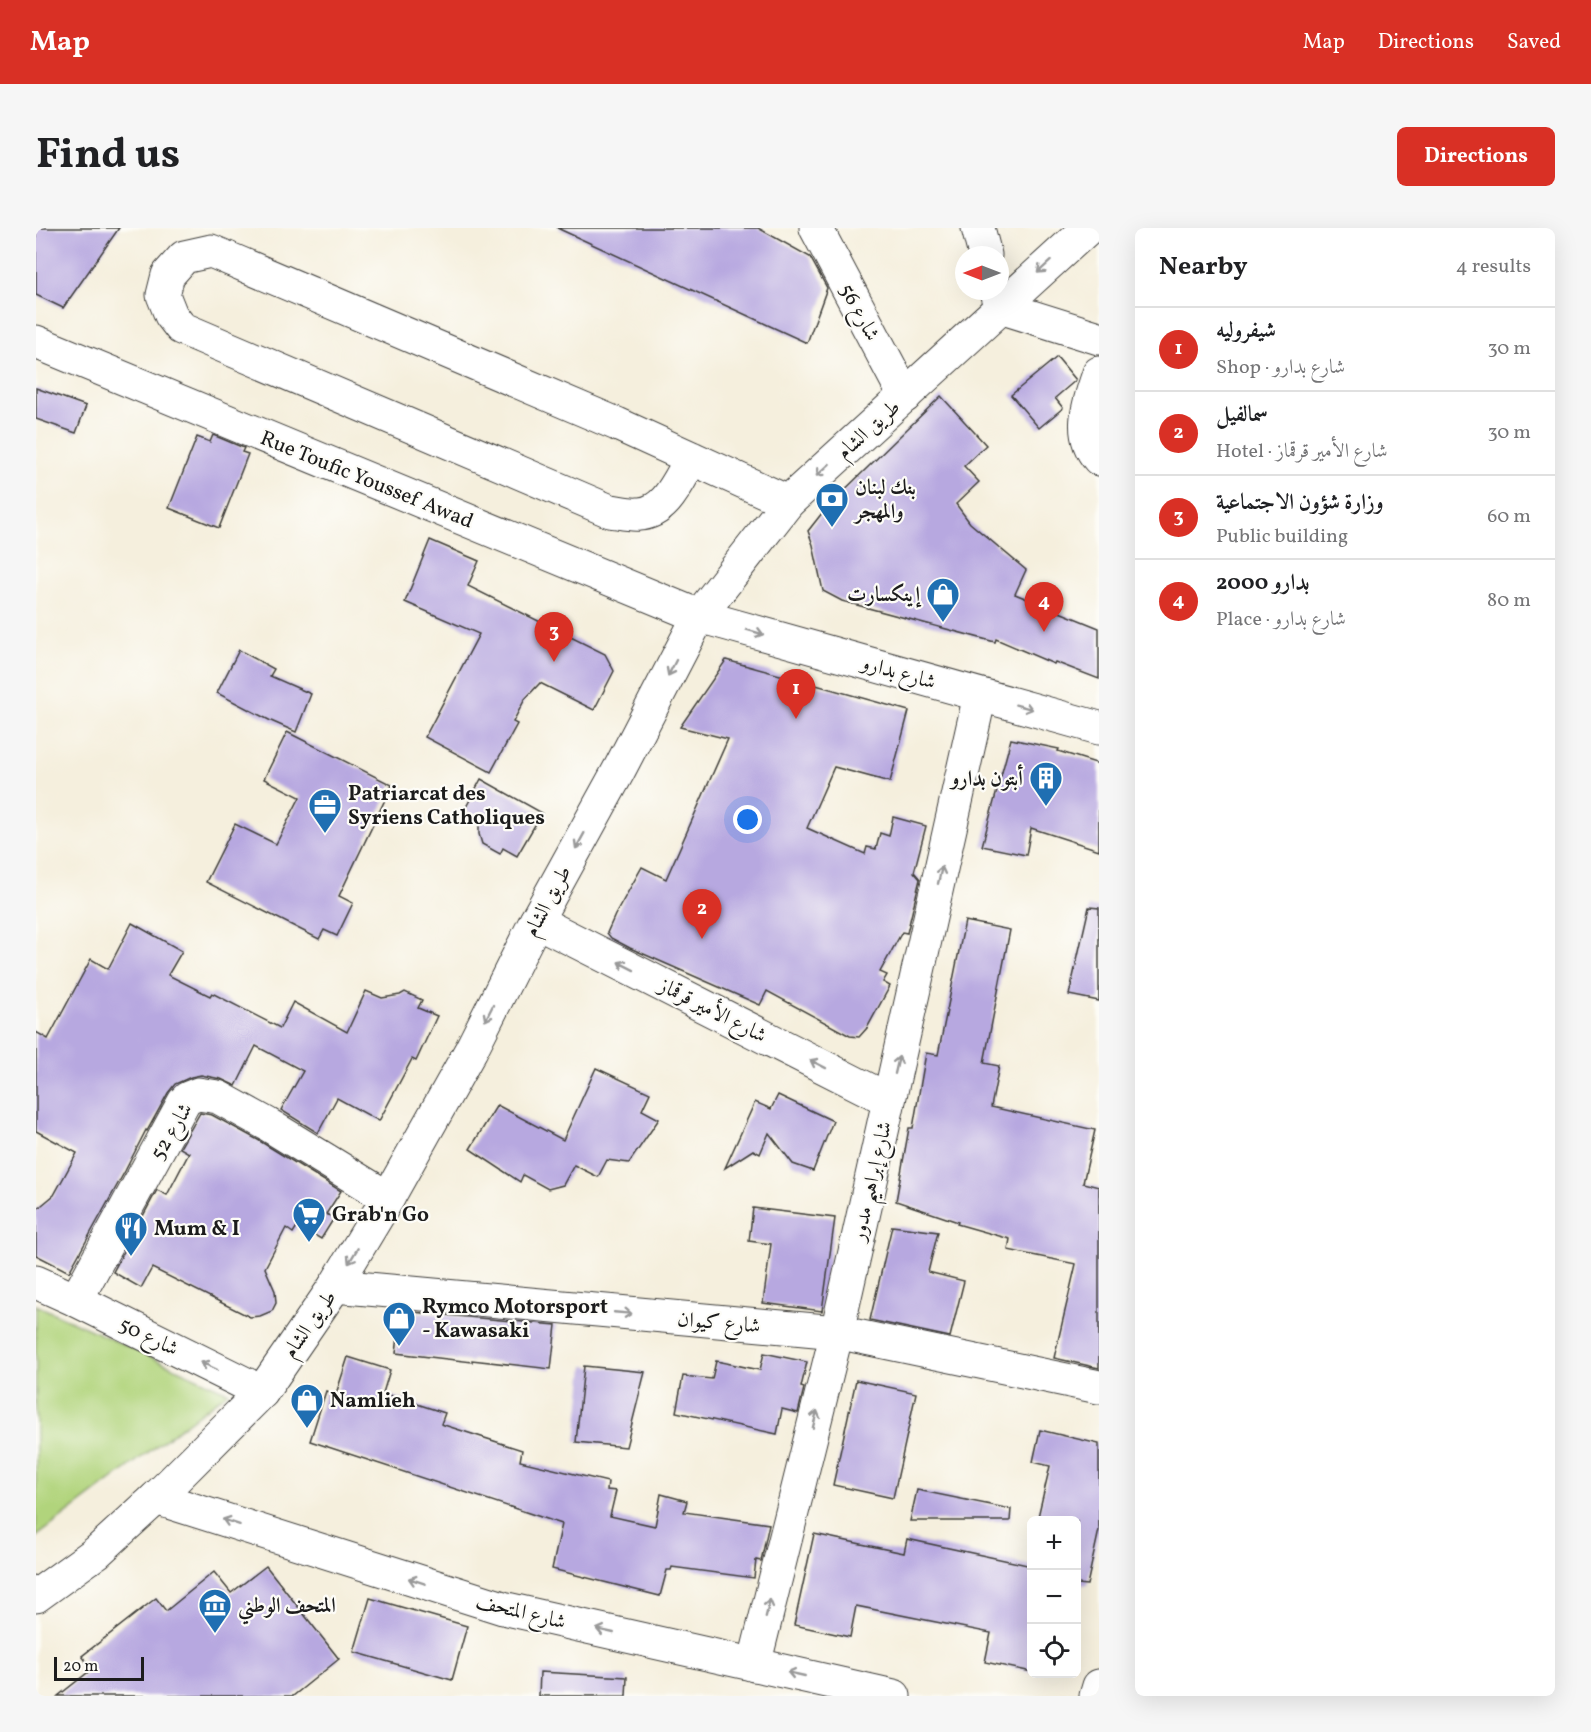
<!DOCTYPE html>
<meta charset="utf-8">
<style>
:root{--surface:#fff;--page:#f6f6f6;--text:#202124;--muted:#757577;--line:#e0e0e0;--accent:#d93025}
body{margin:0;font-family:Vollkorn,Amiri,serif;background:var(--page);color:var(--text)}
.controls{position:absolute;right:18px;bottom:18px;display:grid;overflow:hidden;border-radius:9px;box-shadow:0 6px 24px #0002}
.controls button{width:54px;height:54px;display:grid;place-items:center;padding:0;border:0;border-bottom:2px solid var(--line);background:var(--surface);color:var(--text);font:30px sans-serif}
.compass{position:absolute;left:919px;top:18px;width:54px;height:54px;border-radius:50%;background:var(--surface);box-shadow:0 6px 24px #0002;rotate:270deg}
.scale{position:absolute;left:18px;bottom:15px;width:90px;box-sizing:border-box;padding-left:6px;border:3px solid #1c1c1c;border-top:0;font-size:16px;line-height:21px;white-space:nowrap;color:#1c1c1c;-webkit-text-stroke:4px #fdfcf7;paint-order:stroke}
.you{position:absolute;left:712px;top:592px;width:21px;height:21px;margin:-15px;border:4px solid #fff;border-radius:50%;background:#1a73e8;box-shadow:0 0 0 9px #1a73e833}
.badge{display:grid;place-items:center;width:39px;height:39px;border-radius:50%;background:var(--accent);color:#fff;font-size:20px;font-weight:700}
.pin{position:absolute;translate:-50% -50px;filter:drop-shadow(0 2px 3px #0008)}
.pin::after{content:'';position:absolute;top:32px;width:21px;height:18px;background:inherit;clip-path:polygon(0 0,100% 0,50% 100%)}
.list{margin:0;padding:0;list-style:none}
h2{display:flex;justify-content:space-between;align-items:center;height:78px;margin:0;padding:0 24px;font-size:26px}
h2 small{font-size:20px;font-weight:400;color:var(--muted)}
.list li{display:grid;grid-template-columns:39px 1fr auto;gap:18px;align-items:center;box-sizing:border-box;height:84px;padding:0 24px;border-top:2px solid var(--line)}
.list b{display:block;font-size:22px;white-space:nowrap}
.list p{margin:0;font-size:20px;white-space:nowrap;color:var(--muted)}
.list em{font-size:20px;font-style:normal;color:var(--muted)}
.icon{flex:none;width:33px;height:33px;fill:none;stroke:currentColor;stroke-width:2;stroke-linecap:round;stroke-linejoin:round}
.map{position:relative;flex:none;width:1063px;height:1468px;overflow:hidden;border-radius:9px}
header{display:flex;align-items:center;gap:36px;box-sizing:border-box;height:84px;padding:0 30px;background:var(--accent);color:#fff}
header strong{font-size:28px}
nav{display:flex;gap:33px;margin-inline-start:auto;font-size:21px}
.intro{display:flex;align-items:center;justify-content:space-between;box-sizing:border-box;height:144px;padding:0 36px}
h1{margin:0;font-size:42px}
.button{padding:15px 27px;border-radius:9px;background:var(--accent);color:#fff;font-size:21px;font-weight:700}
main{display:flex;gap:36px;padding:0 36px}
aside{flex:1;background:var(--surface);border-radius:9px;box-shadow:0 6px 24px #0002}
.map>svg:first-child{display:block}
.green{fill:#b1d47c;stroke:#66784c;stroke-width:1.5}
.building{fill:#b7a8e0}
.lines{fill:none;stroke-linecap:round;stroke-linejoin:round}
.minor-casing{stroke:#3d3c39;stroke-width:35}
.major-casing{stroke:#3d3c39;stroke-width:35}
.minor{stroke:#fff;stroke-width:33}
.major{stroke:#fff;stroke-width:33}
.oneway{stroke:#999}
.labels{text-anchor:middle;stroke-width:4.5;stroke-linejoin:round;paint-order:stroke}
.street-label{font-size:21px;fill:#1c1c1c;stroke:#fdfcf7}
.poi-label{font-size:21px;font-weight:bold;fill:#1c1c1c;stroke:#fdfcf7;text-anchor:start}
</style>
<header>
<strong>Map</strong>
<nav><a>Map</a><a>Directions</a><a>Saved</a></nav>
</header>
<div class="intro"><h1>Find us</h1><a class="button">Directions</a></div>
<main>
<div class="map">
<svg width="1063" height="1468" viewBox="0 0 1063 1468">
<rect width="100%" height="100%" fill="#fdfcf7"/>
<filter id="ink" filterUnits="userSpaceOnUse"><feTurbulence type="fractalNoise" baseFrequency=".0167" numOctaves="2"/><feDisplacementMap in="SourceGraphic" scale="12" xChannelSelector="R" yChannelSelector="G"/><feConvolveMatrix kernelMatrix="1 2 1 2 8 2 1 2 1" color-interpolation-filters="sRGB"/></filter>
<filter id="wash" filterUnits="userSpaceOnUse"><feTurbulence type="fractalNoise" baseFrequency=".008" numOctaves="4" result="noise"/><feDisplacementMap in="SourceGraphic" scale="24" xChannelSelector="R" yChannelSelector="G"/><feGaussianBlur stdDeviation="1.35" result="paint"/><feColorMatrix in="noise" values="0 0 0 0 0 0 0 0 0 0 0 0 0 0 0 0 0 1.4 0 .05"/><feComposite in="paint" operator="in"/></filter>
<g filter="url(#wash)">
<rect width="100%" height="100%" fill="#f5efdd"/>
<path class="green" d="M0,1077L192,1164L0,1309Z"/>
<g id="blocks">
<g class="building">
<path d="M0,0H83L27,80L0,67Z"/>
<path d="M521,0H722L774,29L791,60L771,115Z"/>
<path d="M1021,129L1040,152L1019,170L1027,180L1003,200L975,167Z"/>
<path d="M0,160L50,178L40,205L0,191Z"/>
<path d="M905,168L950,217L928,238L943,254L920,276L934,295L990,342L979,366L1063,400V451L1019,434L1018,436L960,411L959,414L806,373L787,363L777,317L772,303L790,280Z"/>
<path d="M177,207L208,220L206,224L212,226L183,300L133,280L161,209L174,214Z"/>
<path d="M394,312L443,333L432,358L569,426L578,443L558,482L504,455L489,471L477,494L481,496L455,544L389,509L443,406L369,374Z"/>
<path d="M203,422L238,441L234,448L275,466L260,504L235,493L181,465Z"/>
<path d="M690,432L873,483L854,554L798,539L771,600L829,626L831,619L840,621L844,605L853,608L857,589L890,598L878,644L884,651L871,705L866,704L844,744L851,747L847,754L854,758L831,800L823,809L814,808L731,763L724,777L594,720L575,710L571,705L579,687L606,639L630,651L692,511L644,499Z"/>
<path d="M251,504L356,557L303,668L317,675L301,708L288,702L283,711L170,654L199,596L240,616L264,569L228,551Z"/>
<path d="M975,511L1023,521L1022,523L1063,536V622L995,600L990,627L946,618Z"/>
<path d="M445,551L506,585L481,628L467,620L464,626L446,616L443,606V589L428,583Z"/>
<path d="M1053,679L1063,680V773L1033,767Z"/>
<path d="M929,693L974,702L948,835L963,838L955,879L1059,902L1047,955L1063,959V1140L1018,1130L1040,1036L972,1022L974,1011L921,996L922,994L860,973L873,900H877L890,825L902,827Z"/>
<path d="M96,695L146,723L132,747L174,768L176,765L244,800L257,774L311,804L330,763L346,770L364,767L369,764L386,772L382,780L401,788L380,833L376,831L343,893L301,870L282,905L245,882L267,843L220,818L200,858L185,851L165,847L155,849L139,856L132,865L111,903L110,902L89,943L33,1044L0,1027V982L18,967L41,925L0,903V804L12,811L55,731L72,741Z"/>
<path d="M560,840L614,865L606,882L623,891L593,935L571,932L562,949L538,937L527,957L512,961L487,947L484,954L434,921L461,877L527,912Z"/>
<path d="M742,867L797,893L777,943L757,936L733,905L724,926L717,922L689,940L719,874L735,881Z"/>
<path d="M164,885L176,887L222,912L305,963L290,986L298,990L285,1011L262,997L257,1005L250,1000L229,1040L239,1063L240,1075L236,1083L224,1088L214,1089L116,1040L105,1060L77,1044L121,962L131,967L153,925L144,920Z"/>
<path d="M717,980L799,990L786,1083L727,1075L735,1016L713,1013Z"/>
<path d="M856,998L902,1004L892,1044L928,1053L914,1109L834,1092Z"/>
<path d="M365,1083L520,1097L515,1141L436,1132V1134L360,1125Z"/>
<path d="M728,1125L771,1134L765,1159L768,1160L762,1185L746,1181L741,1206L640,1184L647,1148L676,1151L680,1133L724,1142Z"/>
<path d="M312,1129L354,1142L347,1165L409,1185L405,1196L486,1222L484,1233L572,1254L571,1262L580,1263L574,1288L619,1298L625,1266L651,1273L648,1284L733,1296L725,1333L720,1332L718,1350L636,1339L635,1342H631L624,1368L516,1341L526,1296L274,1213L290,1163L300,1166Z"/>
<path d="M548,1138L609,1144L590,1219L540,1214Z"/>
<path d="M820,1152L880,1165L857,1270L797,1257Z"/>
<path d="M1004,1202L1063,1216V1302L1051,1357L1041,1356V1293H1001L1014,1238L997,1234Z"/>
<path d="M881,1262L975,1281L974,1293H874Z"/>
<path d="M778,1306L868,1325L871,1311L996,1338V1444L949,1434L955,1405L820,1378L814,1409L758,1397Z"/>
<path d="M230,1338L303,1431L257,1468H22L56,1441L46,1428L120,1370L130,1383L178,1344L195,1365Z"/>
<path d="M334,1370L431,1398L416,1452L318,1424Z"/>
<path d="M504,1444L591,1449L590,1468H503Z"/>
</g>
</g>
</g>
<g filter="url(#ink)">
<use href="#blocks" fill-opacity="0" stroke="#3d3c39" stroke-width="1.5"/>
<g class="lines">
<defs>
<g id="minor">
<path d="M780,0L869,168"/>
<path d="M942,0L949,27"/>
<path d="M960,63L964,79L1063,110"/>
<path d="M0,114L663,388L1063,500"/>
<path d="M1063,145C1054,173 1040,205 1063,231"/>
<path d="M656,230C643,251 631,285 603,286C594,287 583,284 574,283L145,100L135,87L127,67L132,47L148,29L175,23L581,196L752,274"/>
<path d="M500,693L853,872"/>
<path d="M0,1054L40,1072L226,1164"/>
<path d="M299,1058L801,1104L1063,1159"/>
<path d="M40,1072L148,874L152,870L162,866L182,869L231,896L352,970"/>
<path d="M120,1270L467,1380L858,1468"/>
<path d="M718,1437L801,1104L944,467"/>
<path d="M1060,1468L1063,1458"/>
</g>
<path id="major" d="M0,1368L61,1324L120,1270L226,1164L299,1058L352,970L435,822L500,693L583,542L663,388L752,274L1052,0"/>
</defs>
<use href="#minor" class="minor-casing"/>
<use href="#major" class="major-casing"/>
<use href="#minor" class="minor"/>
<use href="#major" class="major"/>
</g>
<defs><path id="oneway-shaft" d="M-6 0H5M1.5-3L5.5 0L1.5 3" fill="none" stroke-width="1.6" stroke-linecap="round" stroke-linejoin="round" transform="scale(1.5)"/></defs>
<g class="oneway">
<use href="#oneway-shaft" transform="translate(1008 39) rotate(138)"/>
<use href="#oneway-shaft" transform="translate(787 242) rotate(138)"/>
<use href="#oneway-shaft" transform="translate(719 404) rotate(16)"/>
<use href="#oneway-shaft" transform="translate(636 440) rotate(117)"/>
<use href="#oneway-shaft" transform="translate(988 479) rotate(15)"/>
<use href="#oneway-shaft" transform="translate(544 613) rotate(119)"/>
<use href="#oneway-shaft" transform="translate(904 647) rotate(-77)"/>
<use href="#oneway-shaft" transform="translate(590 738) rotate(-153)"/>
<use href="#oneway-shaft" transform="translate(453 785) rotate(117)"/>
<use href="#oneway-shaft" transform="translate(782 836) rotate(-153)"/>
<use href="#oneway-shaft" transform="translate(861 837) rotate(-77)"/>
<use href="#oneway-shaft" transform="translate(317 1028) rotate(121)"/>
<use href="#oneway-shaft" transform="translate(587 1085) rotate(5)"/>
<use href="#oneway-shaft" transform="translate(173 1138) rotate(-154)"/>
<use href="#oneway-shaft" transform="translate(779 1191) rotate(-76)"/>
<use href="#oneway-shaft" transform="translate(195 1294) rotate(-162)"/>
<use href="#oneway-shaft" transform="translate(381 1353) rotate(-162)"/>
<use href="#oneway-shaft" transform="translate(732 1380) rotate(-76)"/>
<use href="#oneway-shaft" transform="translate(569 1403) rotate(-167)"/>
<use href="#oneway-shaft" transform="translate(760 1446) rotate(-167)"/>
</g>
</g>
<defs>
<symbol id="bank-pin" viewBox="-11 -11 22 30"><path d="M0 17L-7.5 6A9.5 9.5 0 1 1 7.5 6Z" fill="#1f6fb2" stroke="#fdfcf7"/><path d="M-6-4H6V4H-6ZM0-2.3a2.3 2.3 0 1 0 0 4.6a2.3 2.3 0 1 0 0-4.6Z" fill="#fff"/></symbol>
<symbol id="shop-pin" viewBox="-11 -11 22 30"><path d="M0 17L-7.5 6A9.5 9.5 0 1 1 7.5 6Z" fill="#1f6fb2" stroke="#fdfcf7"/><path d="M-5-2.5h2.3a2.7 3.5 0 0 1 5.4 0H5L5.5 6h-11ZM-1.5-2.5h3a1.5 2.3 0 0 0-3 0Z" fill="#fff"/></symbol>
<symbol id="building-pin" viewBox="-11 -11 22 30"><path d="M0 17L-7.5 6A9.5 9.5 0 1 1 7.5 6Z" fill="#1f6fb2" stroke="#fdfcf7"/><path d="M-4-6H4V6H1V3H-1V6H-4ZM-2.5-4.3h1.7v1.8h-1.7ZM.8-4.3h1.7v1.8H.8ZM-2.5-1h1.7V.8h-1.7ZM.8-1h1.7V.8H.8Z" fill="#fff"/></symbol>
<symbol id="office-pin" viewBox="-11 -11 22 30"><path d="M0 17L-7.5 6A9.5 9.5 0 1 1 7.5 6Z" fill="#1f6fb2" stroke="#fdfcf7"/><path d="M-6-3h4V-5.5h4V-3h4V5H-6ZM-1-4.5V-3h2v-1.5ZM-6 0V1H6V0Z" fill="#fff"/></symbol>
<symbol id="supermarket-pin" viewBox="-11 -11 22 30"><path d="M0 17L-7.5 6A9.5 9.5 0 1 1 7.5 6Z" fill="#1f6fb2" stroke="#fdfcf7"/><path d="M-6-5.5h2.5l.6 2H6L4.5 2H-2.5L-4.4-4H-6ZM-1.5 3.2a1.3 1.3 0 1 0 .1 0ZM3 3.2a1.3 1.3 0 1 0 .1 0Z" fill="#fff"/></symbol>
<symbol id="restaurant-pin" viewBox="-11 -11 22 30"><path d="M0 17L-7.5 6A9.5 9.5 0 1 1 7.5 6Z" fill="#1f6fb2" stroke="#fdfcf7"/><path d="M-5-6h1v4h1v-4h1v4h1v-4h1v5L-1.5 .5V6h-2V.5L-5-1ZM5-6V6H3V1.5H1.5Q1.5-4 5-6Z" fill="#fff"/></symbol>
<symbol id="museum-pin" viewBox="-11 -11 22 30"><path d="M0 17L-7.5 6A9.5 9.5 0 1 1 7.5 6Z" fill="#1f6fb2" stroke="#fdfcf7"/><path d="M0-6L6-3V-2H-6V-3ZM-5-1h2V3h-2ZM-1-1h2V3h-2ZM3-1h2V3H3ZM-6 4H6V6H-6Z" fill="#fff"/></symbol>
</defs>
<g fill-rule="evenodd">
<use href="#bank-pin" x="777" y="252" width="38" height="52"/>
<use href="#shop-pin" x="888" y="347" width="38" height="52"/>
<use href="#building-pin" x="991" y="531" width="38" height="52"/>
<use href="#office-pin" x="270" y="558" width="38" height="52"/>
<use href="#supermarket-pin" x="254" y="967" width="38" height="52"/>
<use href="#restaurant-pin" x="76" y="981" width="38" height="52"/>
<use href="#shop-pin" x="344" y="1071" width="38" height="52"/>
<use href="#shop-pin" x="252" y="1153" width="38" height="52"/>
<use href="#museum-pin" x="160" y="1358" width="38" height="52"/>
</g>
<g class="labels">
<g class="street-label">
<text transform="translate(824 84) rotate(62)" y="7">شارع 56</text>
<text transform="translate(832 201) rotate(-42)" y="7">طريق الشام</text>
<text transform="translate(331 251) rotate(22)" y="7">Rue Toufic Youssef Awad</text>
<text transform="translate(863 444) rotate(16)" y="7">شارع بدارو</text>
<text transform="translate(511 673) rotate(-62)" y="7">طريق الشام</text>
<text transform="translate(677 782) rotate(27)" y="7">شارع الأمير قرقماز</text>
<text transform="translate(135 903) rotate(-59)" y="7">شارع 52</text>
<text transform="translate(835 953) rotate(-77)" y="7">شارع إبراهيم مدور</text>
<text transform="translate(683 1094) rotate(5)" y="7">شارع كيوان</text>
<text transform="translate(273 1096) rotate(-55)" y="7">طريق الشام</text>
<text transform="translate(113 1108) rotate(26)" y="7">شارع 50</text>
<text transform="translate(485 1383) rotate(14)" y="7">شارع المتحف</text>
</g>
<g class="poi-label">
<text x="819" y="266">بنك لبنان<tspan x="819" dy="24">والمهجر</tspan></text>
<text x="884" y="373" text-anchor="end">إينكسارت</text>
<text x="987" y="557" text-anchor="end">أبتون بدارو</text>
<text x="312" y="572">Patriarcat des<tspan x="312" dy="24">Syriens Catholiques</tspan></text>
<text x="296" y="993">Grab'n Go</text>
<text x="118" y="1007">Mum &amp; I</text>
<text x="386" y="1085">Rymco Motorsport<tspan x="386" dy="24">- Kawasaki</tspan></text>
<text x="294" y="1179">Namlieh</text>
<text x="202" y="1384">المتحف الوطني</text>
</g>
</g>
</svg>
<div class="controls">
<button>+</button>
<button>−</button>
<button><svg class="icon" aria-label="locate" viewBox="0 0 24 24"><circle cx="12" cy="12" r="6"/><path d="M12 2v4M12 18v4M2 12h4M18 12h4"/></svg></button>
</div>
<svg class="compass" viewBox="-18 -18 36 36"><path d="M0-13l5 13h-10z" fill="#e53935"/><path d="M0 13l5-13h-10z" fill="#757577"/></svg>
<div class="scale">20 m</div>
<div class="you"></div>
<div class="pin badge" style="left:760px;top:491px">1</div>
<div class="pin badge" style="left:666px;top:711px">2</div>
<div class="pin badge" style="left:518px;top:434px">3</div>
<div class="pin badge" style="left:1008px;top:404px">4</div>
</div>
<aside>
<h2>Nearby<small>4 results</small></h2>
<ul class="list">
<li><span class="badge">1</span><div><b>شيفروليه</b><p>Shop · شارع بدارو</p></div><em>30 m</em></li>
<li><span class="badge">2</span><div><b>سمالفيل</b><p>Hotel · شارع الأمير قرقماز</p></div><em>30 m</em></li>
<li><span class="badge">3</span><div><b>وزارة شؤون الاجتماعية</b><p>Public building</p></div><em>60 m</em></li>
<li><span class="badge">4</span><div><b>بدارو 2000</b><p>Place · شارع بدارو</p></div><em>80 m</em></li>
</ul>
</aside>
</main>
